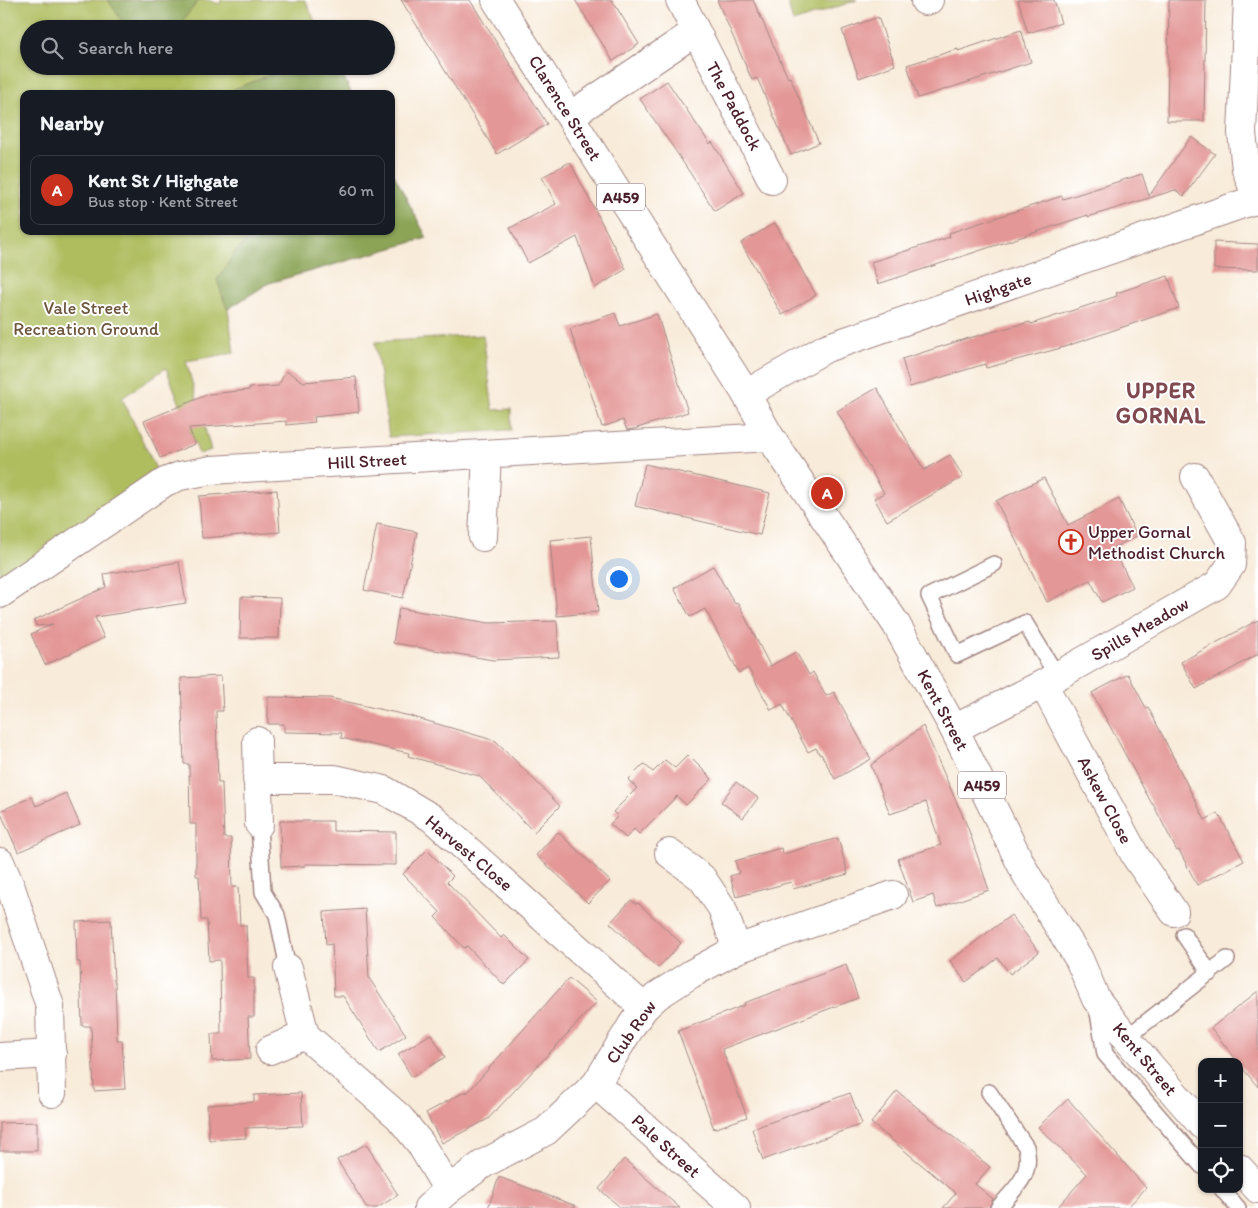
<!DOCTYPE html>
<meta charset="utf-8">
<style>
:root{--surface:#171b24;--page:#20242c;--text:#f1f3f6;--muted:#9ea1a6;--line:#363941;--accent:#c8321e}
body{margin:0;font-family:Itim,sans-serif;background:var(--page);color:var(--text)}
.controls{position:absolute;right:15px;bottom:15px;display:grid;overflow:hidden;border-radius:10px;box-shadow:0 1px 4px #0004}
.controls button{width:45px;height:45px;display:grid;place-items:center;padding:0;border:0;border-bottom:1px solid var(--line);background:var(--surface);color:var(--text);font:25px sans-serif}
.you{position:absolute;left:618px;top:578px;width:18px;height:18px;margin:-12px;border:4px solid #fff;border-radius:50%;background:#1a73e8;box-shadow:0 0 0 8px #1a73e833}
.badge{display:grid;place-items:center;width:32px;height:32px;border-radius:50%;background:var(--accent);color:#fff;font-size:16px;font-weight:700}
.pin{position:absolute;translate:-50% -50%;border:2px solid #fff;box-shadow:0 1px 5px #0006}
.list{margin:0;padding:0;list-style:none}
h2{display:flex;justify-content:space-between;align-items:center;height:65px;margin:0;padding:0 20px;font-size:21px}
h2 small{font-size:16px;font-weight:400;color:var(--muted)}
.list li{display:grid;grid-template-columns:32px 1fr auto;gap:15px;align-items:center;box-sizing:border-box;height:70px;margin:0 10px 10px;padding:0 10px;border:1px solid var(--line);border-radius:10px}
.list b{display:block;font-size:19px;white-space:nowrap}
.list p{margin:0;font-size:16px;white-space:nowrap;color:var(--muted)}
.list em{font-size:16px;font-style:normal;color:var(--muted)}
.icon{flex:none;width:28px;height:28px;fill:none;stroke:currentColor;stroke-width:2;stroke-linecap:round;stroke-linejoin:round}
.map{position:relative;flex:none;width:1258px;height:1208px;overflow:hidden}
.search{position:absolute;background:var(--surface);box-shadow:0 1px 4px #0004;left:20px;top:20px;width:375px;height:55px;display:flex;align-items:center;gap:12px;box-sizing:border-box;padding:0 18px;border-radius:28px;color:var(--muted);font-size:19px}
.panel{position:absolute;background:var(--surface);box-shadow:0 1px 4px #0004;left:20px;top:90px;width:375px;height:145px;border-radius:10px}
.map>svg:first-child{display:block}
.green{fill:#afbd5f;stroke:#7c6e45}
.forest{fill:#8ba456;stroke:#6a6240}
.building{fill:#e39796}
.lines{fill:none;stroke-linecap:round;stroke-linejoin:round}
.service-casing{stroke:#a18582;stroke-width:18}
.minor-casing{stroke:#a18582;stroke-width:30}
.tertiary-casing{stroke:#a18582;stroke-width:30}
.primary-casing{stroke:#a18582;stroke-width:30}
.service{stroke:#fff;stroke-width:15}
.minor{stroke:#fff;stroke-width:28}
.tertiary{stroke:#fff;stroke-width:28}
.primary{stroke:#fff;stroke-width:28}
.labels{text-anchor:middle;stroke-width:4;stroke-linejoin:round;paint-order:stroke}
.shield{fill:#fff;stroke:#80626b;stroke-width:1}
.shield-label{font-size:16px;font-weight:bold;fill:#4a1f2b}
.street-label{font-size:18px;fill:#4a1f2b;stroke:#fff}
.park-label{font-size:18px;fill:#6d563d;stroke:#fff}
.poi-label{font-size:18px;fill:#4a1f2b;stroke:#fff;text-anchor:start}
.district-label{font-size:22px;font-weight:bold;letter-spacing:1px;fill:#804950;stroke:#fff}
</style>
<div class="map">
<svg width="1258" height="1208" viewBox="0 0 1258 1208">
<rect width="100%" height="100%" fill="#fff"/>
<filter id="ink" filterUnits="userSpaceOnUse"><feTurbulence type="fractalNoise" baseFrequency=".02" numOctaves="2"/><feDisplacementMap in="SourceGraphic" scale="10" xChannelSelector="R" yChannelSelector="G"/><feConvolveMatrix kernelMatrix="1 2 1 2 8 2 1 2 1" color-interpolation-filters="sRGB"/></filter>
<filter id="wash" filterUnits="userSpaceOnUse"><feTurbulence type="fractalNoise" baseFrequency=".0096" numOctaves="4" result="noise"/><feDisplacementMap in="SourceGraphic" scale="20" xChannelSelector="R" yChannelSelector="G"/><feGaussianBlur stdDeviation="1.12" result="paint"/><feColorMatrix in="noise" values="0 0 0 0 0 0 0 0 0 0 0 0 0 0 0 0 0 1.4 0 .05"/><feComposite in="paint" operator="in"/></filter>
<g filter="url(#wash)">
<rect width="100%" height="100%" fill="#f8ebd9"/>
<g class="green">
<path d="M0,0H207L220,4L221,0H305L319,29H29V66H338L352,94H24V231H391V169L427,238L269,283L228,309L234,353L186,361L211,450L199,454L166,368L122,398L158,473L0,580Z"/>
<path d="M787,0H857L793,22Z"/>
<path d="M483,335L493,410L511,409V430L389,437L375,342Z"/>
</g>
<g class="forest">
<path d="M108,0H199L176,29H138L124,24Z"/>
<path d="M293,66H338L352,94H234V89Z"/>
<path d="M391,169L427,238L269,283L227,309L217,280L235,252L257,231H391Z"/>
</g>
<g id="blocks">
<g class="building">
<path d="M401,0H470L547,124L497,154Z"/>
<path d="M575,0H612L639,44L613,61Z"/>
<path d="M717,0H753L788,78L790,77L819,143L791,155L757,78L752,80Z"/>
<path d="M1018,0H1054L1061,23L1028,33Z"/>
<path d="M1169,0H1206L1204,121H1167Z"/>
<path d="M878,17L895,65L859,78L842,30Z"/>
<path d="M1021,30L1031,62L918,98L907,65L958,49V51Z"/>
<path d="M667,81L710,144L712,142L744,193L715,211L675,150L640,99Z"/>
<path d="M1191,137L1215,154L1184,196L1175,190L1088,217V215L878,284L871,262L950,237L949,233L1062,196L1063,199L1142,174L1149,196Z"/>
<path d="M570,162L626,269L595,288L577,237L528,263L510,228L556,204L542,177Z"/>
<path d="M775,223L816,295L782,315L741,243Z"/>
<path d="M1214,242L1258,244V270L1214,269Z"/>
<path d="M1168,276L1179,308L1061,348L986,368L985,364L910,387L902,359L965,339L1030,322L1031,324L1117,296L1116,293Z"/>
<path d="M615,313L620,326L657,314L688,412L634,429L627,430L623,420L602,427L570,329Z"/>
<path d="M286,371L304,382L356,377L359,412L314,417L315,422L286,425V421L189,428L195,444L160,458L144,421L209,394L249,390V388L278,386Z"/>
<path d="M877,388L924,470L950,455L963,477L887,521L874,498L884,493L837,411Z"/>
<path d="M645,464L770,493L760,535L635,506Z"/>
<path d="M1044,478L1068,525L1119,499L1137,536L1113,548L1133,587L1102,602L1090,580L1047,602L996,501Z"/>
<path d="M277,490L280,532L202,538L199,496Z"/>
<path d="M377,524L417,532L403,598L364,590Z"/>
<path d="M591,536L598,612L557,616L550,540Z"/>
<path d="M179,562L186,603L95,617L104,638L45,665L31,634L53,624L36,626L34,620L106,587L104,574Z"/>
<path d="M713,566L735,604L738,603L770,666L796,652L809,675L813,672L826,696L834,692L871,759L835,779L821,754L820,755L816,748L808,752L782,704L771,710L748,668L739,673L705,609L690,617L674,588Z"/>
<path d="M241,597L280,598L279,638H240Z"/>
<path d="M399,608L489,623L557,621L559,657L493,660L393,643Z"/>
<path d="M1258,620V654L1196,689L1181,662Z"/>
<path d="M1128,674L1146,708L1148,707L1205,820L1218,813L1244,861L1197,885L1179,850L1177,851L1153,804H1152L1092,693Z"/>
<path d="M221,676L223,711H216L218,783H222L224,838H231L232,887H238L240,925H246L248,978H254V1017H248L250,1059L212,1061L211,1034H221L220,960L209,961L207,920H201L199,876H196V824H190L189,764H184L181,678Z"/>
<path d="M268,697L330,698L410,716L496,741L560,806L534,832L479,776L408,756L409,753L341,738L342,733L284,732V724H268Z"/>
<path d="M923,726L968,828L989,890L937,908L933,895L913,902L898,859L941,845L926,802L890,814L871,765Z"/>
<path d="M688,755L712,779L686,805L677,796L639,834L634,829L626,838L610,824L618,816L613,812L637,788L628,780L644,764L653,772L665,760L675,768Z"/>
<path d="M736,782L758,798L743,818L721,802Z"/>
<path d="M66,793L80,825L18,852L0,811L32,797L36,806Z"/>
<path d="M280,821H333V831L396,832V865L305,864V866L281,867Z"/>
<path d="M558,832L610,881L588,903L536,855Z"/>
<path d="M838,838L848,874L793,889L791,882L736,897L730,876L739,873L735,861L781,848L783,854Z"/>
<path d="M427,850L453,876L447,882L501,938L504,935L529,960L504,985L467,946L464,948L435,917L440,912L403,874Z"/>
<path d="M631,900L636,904L638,903L681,943L658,968L610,923Z"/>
<path d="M365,909L369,978L406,1035L379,1052L343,996H334L332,944L326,945L324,912Z"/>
<path d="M1011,915L1039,952L1010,974L998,958L966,982L950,961Z"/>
<path d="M111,920L114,982H115L117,1040H122L125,1089L94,1091L91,1026H82L80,962H77L76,922Z"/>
<path d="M846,965L858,998L722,1049L747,1117L714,1129L678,1031L745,1005L744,1003Z"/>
<path d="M569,978L597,1002L488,1119L442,1143L426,1113L466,1091L467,1093Z"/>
<path d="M1258,991V1087L1239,1064V1062H1238L1211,1028Z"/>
<path d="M431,1034L445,1057L412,1077L398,1054Z"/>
<path d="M897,1091L990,1167L975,1184L993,1199L989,1208H943L956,1193L871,1123Z"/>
<path d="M301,1093L303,1126L245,1128L246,1138L209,1140L207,1105L254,1102V1095Z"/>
<path d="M850,1093L862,1124L763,1160L752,1129Z"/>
<path d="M1068,1099L1146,1188L1127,1208H1057L1087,1174L1038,1127Z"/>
<path d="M37,1122V1151H0V1123Z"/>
<path d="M366,1144L398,1195L377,1208H367L337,1160Z"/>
<path d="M624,1159L680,1208H621L599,1189Z"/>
<path d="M499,1177L576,1206L575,1208H488Z"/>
</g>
</g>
</g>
<g filter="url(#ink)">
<use href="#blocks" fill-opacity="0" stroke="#a18582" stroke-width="1"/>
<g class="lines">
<defs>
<g id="service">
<path d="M994,564L929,596L957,655L1025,623L1057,676"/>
<path d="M259,824L263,892L277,915L288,968"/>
<path d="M1184,935L1210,973"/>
<path d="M1097,1007L1105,1054L1202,1166"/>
<path d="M1126,1038L1227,959"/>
<path d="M989,1092L1026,1147C1033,1176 1015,1188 998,1208"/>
<path d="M1222,1189L1238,1208"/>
</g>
<g id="minor">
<path d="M680,0L772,180"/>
<path d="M1248,0L1242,133L1246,169L1258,201"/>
<path d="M925,1L929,0"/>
<path d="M570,116L695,32"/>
<path d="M746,394L826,348L1257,199"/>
<path d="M483,537L487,454"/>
<path d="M1043,684L1136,857L1174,912"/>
<path d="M954,729L1043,684L1217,585L1231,565L1232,543L1195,477"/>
<path d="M257,741L259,824"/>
<path d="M257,779H334L384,790L432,818L644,1008"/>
<path d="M669,853L702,878L722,908L737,949"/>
<path d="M0,862L11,888L50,1006L52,1093"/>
<path d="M288,968L305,1035L399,1117L420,1143L448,1190"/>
<path d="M270,1050L305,1035"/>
<path d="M0,1057L52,1054"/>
<path d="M596,1084L736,1208"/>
<path d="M428,1208L448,1190L483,1164L546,1131L596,1084L632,1025L644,1008L657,996L691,974L737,949L893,895"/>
</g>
<path id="tertiary" d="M0,594L165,482L180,476L211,470L770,437"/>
<g id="primary">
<path d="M496,0L746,394L770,437L896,624L954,729L1026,874L1079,959L1096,999L1126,1038L1202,1125"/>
<path d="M1239,1168L1258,1189"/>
</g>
</defs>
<use href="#service" class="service-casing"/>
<use href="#minor" class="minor-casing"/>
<use href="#tertiary" class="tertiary-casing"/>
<use href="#primary" class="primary-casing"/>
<use href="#service" class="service"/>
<use href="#minor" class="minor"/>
<use href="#tertiary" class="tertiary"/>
<use href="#primary" class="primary"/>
</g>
</g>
<defs>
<symbol id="church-ring" viewBox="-11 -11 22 22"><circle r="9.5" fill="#fff" stroke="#c8321e" stroke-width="1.5"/><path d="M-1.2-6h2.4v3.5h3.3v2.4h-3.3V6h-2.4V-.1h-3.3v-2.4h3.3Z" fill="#c8321e"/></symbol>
</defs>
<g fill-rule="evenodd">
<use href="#church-ring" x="1057" y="528" width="28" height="28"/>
</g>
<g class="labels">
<g class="shield">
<rect x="597" y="183.5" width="48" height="27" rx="4"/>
<rect x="958" y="771.5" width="48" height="27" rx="4"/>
</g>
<g class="shield-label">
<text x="621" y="203">A459</text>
<text x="982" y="791">A459</text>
</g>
<g class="street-label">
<text transform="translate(734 106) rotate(62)" y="6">The Paddock</text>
<text transform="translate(565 108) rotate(58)" y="6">Clarence Street</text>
<text transform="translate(998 289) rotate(-19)" y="6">Highgate</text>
<text transform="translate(367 461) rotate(-3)" y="6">Hill Street</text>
<text transform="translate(1140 629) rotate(-30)" y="6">Spills Meadow</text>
<text transform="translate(943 710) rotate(62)" y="6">Kent Street</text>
<text transform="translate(1105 800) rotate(62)" y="6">Askew Close</text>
<text transform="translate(469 853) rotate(40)" y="6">Harvest Close</text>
<text transform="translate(631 1032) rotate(-55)" y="6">Club Row</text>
<text transform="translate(1145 1059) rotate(50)" y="6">Kent Street</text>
<text transform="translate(666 1146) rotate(42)" y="6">Pale Street</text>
</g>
<g class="park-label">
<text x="86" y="314">Vale Street<tspan x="86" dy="21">Recreation Ground</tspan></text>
</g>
<g class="poi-label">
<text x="1088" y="538">Upper Gornal<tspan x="1088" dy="21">Methodist Church</tspan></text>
</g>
<g class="district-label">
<text x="1161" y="398">UPPER<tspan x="1161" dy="25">GORNAL</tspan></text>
</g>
</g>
</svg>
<div class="controls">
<button>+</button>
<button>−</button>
<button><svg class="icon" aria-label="locate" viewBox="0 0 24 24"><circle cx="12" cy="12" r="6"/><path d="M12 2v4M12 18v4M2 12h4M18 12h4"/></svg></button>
</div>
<div class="you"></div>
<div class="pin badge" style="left:827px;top:493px">A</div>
<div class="search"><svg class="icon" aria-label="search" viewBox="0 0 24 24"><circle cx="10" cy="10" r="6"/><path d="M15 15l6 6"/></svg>Search here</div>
<section class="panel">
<h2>Nearby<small></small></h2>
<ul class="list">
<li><span class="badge">A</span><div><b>Kent St / Highgate</b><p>Bus stop · Kent Street</p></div><em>60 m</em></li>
</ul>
</section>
</div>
